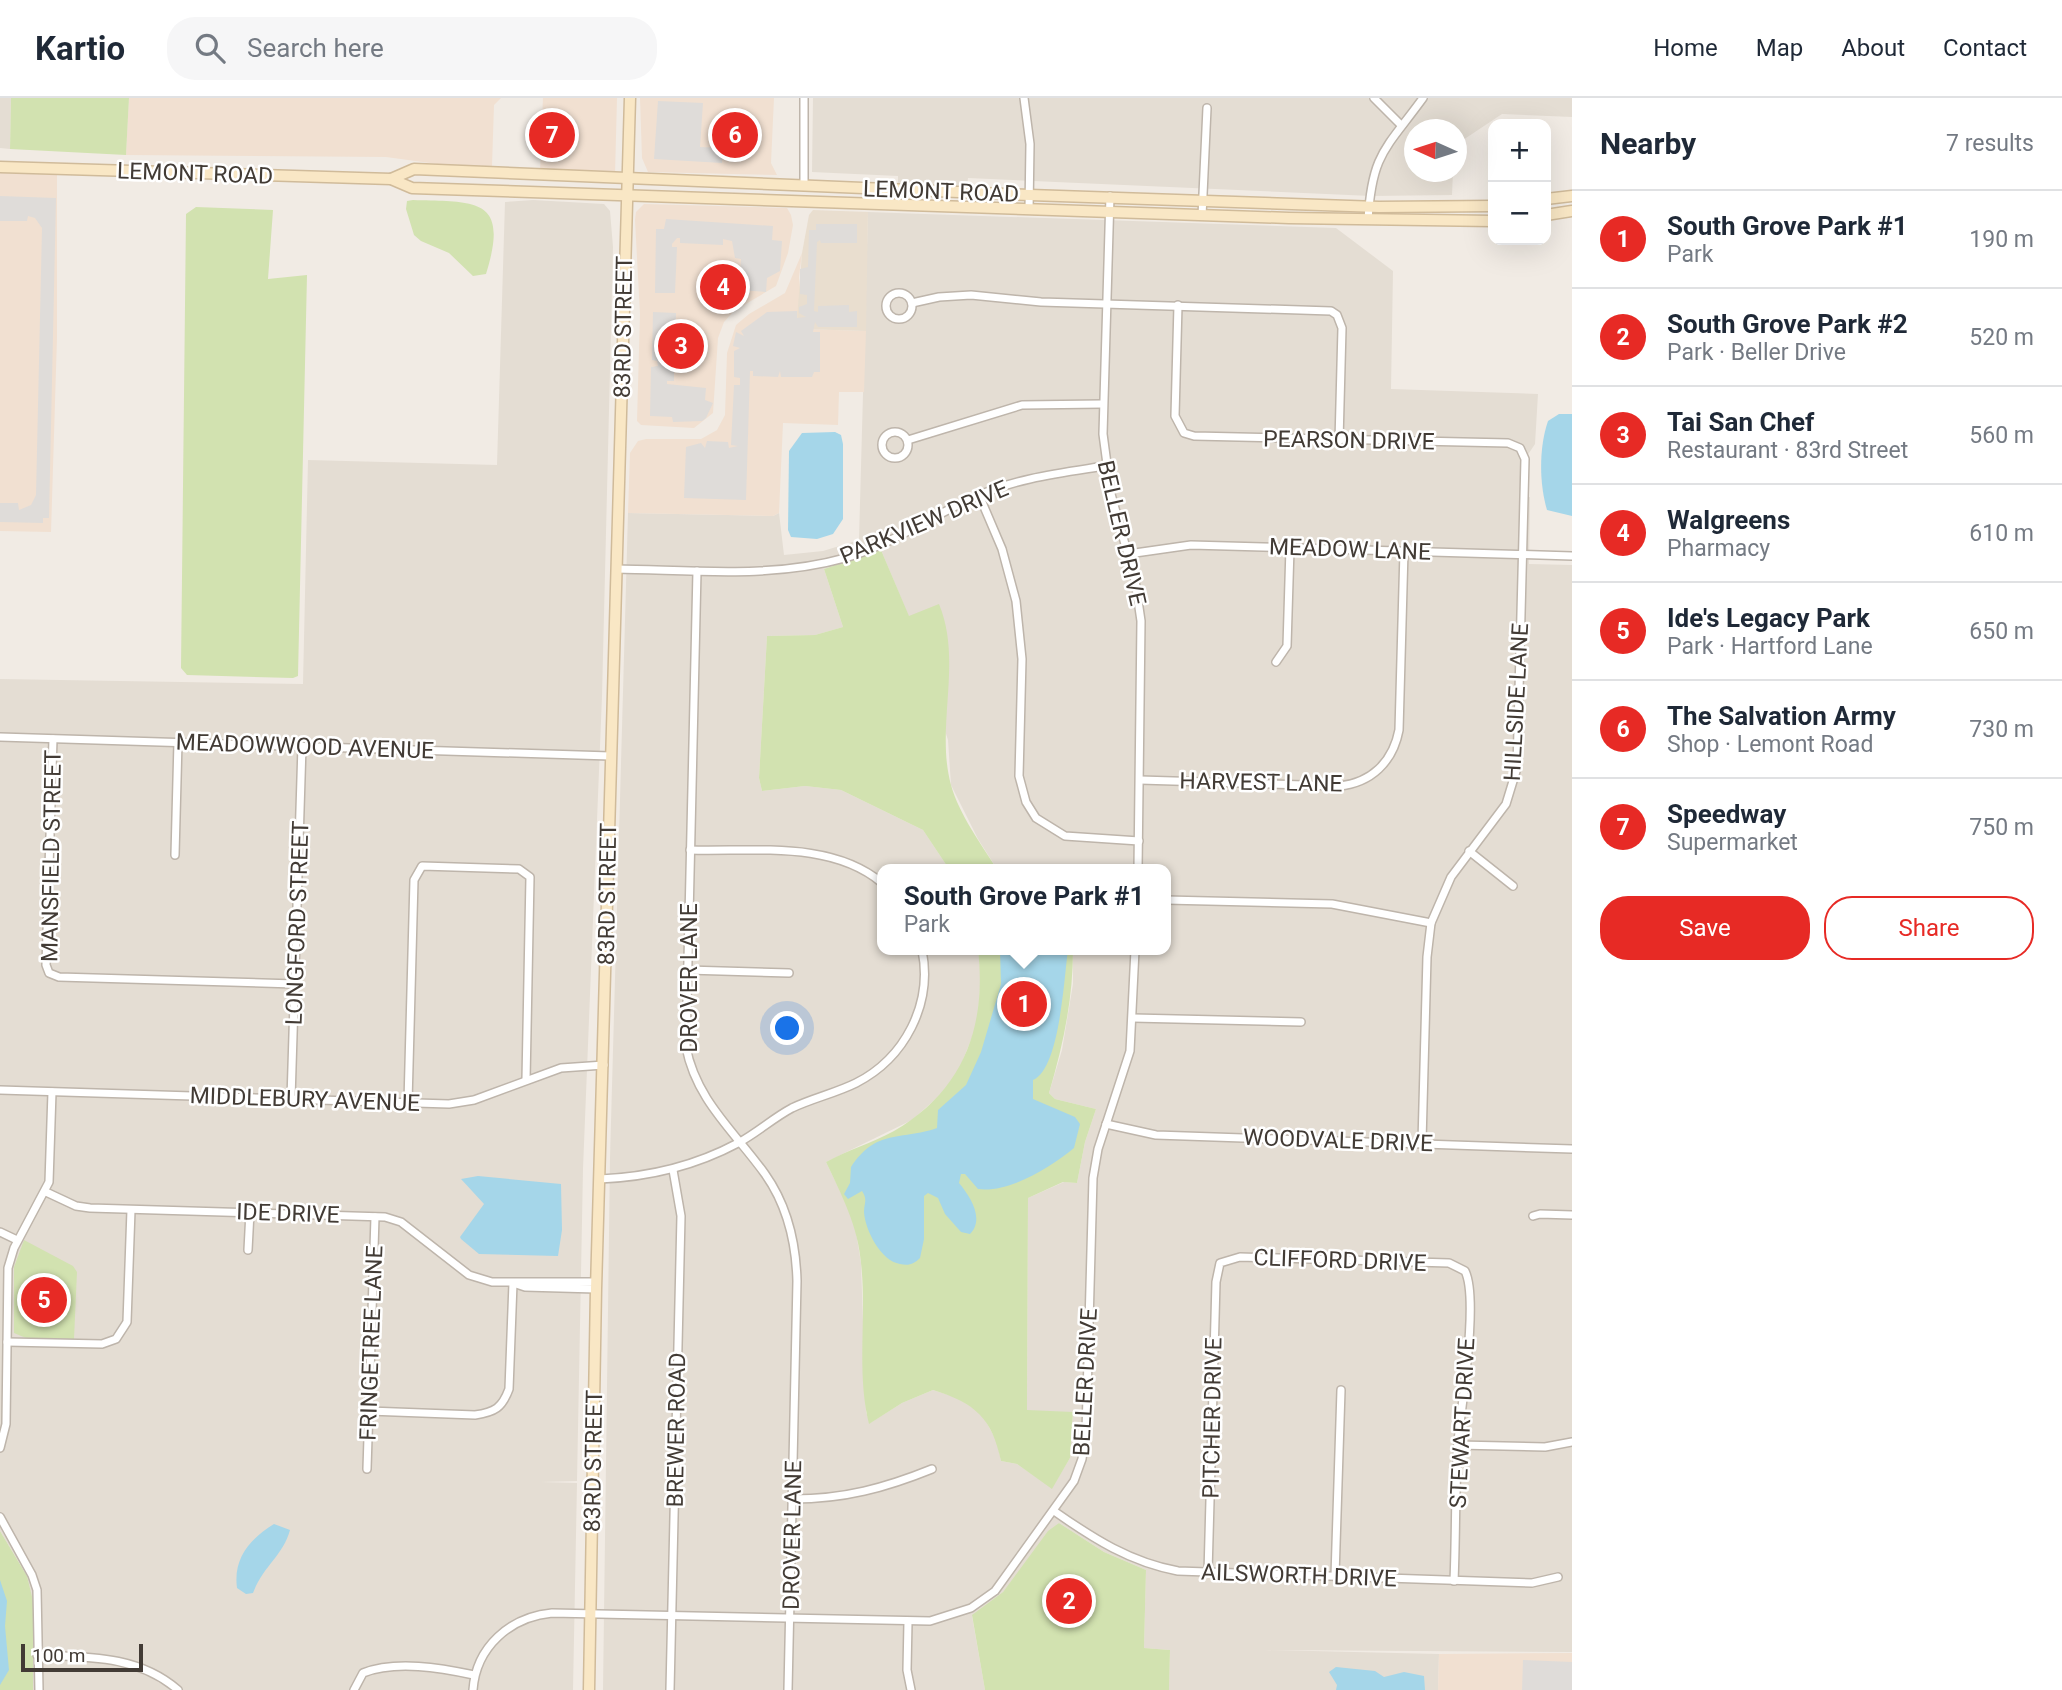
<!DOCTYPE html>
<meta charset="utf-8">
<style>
:root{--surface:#fff;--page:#f6f6f7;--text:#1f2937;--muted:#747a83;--line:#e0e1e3;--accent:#e72a25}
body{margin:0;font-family:Roboto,sans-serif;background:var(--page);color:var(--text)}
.controls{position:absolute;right:21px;top:21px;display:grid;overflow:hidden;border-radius:14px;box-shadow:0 7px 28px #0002}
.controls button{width:63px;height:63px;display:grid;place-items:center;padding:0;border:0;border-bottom:2px solid var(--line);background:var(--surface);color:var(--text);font:35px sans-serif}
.compass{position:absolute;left:1404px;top:21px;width:63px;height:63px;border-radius:50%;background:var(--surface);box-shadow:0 7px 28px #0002;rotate:273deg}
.scale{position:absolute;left:21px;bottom:18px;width:122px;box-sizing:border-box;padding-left:7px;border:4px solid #423b35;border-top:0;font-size:19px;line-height:24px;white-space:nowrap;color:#423b35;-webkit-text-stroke:5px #fff;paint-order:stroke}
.you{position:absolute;left:788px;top:931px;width:24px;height:24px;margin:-18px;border:5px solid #fff;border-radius:50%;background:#1a73e8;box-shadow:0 0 0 10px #1a73e833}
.badge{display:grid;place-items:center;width:46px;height:46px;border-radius:50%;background:var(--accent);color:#fff;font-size:23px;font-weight:700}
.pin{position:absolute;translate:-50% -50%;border:4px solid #fff;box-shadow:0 2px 7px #0006}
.popup{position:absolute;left:877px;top:766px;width:294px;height:91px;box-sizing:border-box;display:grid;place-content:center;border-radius:14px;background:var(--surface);filter:drop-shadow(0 2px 5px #0005);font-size:23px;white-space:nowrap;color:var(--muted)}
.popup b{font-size:26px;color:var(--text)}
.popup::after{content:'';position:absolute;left:50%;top:100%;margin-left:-14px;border:14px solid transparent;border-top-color:var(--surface)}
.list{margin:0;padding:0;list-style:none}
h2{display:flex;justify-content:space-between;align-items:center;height:91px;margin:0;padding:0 28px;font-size:30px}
h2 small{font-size:23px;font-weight:400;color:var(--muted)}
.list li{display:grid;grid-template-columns:46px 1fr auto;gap:21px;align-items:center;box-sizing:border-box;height:98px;padding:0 28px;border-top:2px solid var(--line)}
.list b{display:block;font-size:26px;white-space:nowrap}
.list p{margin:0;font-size:23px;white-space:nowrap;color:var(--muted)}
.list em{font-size:23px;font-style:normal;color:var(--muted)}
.actions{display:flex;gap:14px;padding:21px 28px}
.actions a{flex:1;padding:16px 0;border:2px solid var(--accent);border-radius:28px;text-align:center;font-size:24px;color:var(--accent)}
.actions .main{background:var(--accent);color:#fff}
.icon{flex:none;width:38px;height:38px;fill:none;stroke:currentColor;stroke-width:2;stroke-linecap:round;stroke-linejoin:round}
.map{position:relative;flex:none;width:1572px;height:1592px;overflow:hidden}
header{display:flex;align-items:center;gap:42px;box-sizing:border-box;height:98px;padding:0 35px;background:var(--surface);border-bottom:2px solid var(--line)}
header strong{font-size:33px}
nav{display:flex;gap:38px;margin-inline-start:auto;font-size:24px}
.search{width:490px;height:63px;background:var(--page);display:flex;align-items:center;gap:18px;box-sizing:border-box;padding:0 24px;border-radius:28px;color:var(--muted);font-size:26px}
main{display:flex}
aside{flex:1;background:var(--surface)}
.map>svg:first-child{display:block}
.residential{fill:#e4ddd3;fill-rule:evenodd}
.commercial{fill:#f1e0d1}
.education{fill:#e9decf}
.green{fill:#d2e2b0}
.parking{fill:#dfdcd9}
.water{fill:#a5d6e9}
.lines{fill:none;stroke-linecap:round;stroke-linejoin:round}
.minor-casing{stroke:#beb5ab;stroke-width:10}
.secondary-casing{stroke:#d0bb9a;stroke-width:13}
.minor{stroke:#fff;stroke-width:7}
.secondary{stroke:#f9e7c5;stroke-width:10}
.labels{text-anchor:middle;stroke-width:5;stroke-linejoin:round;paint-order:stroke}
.street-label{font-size:23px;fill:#423b35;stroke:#fff}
</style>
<header>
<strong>Kartio</strong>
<div class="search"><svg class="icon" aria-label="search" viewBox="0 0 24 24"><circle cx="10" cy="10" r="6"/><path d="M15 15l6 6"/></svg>Search here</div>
<nav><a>Home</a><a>Map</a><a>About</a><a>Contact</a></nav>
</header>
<main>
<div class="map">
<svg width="1572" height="1592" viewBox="0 0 1572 1592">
<rect width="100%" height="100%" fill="#f1ebe4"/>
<g class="residential">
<path d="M0,0H11L10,51L0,50Z"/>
<path d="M813,0H1572V19L1502,16L1457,46L1456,32H1414V74H1453L1452,97L1371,98L968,80L967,88L898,86V78L812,74Z"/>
<path d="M533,102L604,106L610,113L613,149L602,598L583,1071L577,1383L541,1384L577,1385L573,1592H33L27,1478L0,1433V581L303,586L308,362L497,367L505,104Z"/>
<path d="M868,114L1336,130L1393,173L1391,291L1538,296L1535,346L1525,361V399H1530L1529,466L1572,467V1554L1265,1552L1439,1556L1438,1592H1169L1170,1552L1144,1550L1146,1472L1104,1454L1059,1425L1003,1494L972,1518L985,1592H603L610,1060L628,415L773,418L779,415L784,457L823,453L859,442ZM881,452L909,519L948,642L951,687L978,741L997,771H1166V852H1073V886L1062,952L1049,995L1055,1001L1096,1011L1085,1044L1077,1085L1064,1084L1028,1100L1027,1313L1073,1315L1070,1360L1052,1390L1017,1366L1001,1363L997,1344L982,1316L958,1300L933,1292L902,1305L870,1325L866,1314L861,1165L854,1122L826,1064L912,1022L940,997L958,974L977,927L981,879L978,852H882V771H949L923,732L841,692L805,688L762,693L759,680L767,538L815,537L843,529L824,471Z"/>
</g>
<g class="commercial">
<path d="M129,0H501L494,7L492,68H452L386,59L126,57Z"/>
<path d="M543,0H617L615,76L540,73Z"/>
<path d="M640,0H774L771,65L777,77L648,74L642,60Z"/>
<path d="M0,69L57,71V239L51,434L0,433Z"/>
<path d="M644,106L787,110L791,117L793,127L788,155L776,188L734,213L724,224L718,240L713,315L694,330L641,327L637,323L640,216L635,122L636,114Z"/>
<path d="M802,155L799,179L803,231L866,233L864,294H839L838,327L783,325L779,415L773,418L628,415L630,355L638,343L646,341H701L717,332L725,317L727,255L736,227L749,216L785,195Z"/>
<path d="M1572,1555V1592H1438L1439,1556Z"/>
</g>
<path class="education" d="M813,112L868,114L866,233L802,231L797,221L802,155L809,117Z"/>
<g class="green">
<path d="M11,0H129L126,57L10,51Z"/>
<path d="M413,102C476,104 510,99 486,176L473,178L449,155L421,143L414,137L406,111L407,103Z"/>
<path d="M196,109L273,112L268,181L307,177L298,578L293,580L187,577L181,570L186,116Z"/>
<path d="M881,452L909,518L939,506C963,564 935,629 951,687C959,716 981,746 997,771H949L923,732L841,692L805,688L762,693L759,680L767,538L815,537L843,529L824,471Z"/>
<path d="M978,852H1073C1073,901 1063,948 1049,995L1055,1001L1096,1011L1085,1044L1077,1085L1063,1084L1028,1100L1027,1312L1073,1314L1070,1360L1052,1391L1017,1366L1001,1363C992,1320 975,1305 933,1292L902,1305L869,1326C856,1274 867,1218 861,1165C858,1128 842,1098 826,1064C848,1052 872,1045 894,1033C963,993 987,929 978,852Z"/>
<path d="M24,1142L73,1168L77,1174L74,1241L26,1240L14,1235V1169Z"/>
<path d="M1059,1425L1104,1454L1146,1472L1144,1550L1170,1552L1169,1592H985L972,1517L1003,1494L1048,1433Z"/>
<path d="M0,1433L27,1478L33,1503V1592H0Z"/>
</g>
<g class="parking">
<path d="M658,3L703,5L700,49L723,50L722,65L654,61Z"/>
<path d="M0,98L56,100L49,420H43V425L0,424V405H18L19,412L31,407L36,397L42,130L35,120L28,118L27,123H0Z"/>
<path d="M666,121L773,128L772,142L782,143L780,173L767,180L766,194L739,192L741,161L735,160L732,143L723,141V147L680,145V140H677L672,146V149H677L675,195H655L656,131H664Z"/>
<path d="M816,126H857V145H821L820,142L817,144L814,213L818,214V208L849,207V214L857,213V229H818L815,224L813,234H820V274H814L812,279H781L780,273L778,279L753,278V273H750L746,402L684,400L686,349L701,345L705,350L707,343L728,344L729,350L738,348L731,347L734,287H740V280L734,279V253L740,250L733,248L736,234L744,238L741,233L767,214L797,213V220L806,219L799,215V209L807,206V197L800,196V171L808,169L809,132H816Z"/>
<path d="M653,214L676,215L675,263H668V268H674V283H667V286L706,290L705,302L713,305L706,320L702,323L673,324L672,319L650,318L651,269L658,268L657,263L652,262Z"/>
<path d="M1523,1562L1572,1564V1592H1522Z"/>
</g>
<g class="water">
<path d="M1559,316H1572V418L1547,412C1539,385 1539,349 1548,323Z"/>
<path d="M835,334L841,337L843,346V421L833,436L817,441L791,439L788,432L789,353L802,335Z"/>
<path d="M1000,852H1068C1064,879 1060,971 1033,982V1001L1075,1019L1080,1026L1074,1050C1050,1070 1009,1095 978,1091L965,1076H961L959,1085C970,1098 985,1121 970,1136L961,1134L945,1116L938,1100L928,1095L924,1098V1141L920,1160C914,1166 909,1168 900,1166C881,1163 865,1132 864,1114C864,1105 868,1102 862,1093L848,1101L844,1096L850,1085L851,1069C877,1030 900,1043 937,1030L938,1012L966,987L981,954L1001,886Z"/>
<path d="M478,1078L561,1086L562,1132L558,1158L479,1156L461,1141L460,1139L484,1106L461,1081Z"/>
<path d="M274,1426L290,1432C283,1458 263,1468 253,1495L246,1496L237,1490C233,1460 250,1441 274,1426Z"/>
<path d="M0,1482L7,1503L5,1528L9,1572L0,1587Z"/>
<path d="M1336,1569L1375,1573L1384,1579L1404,1574L1424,1578L1425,1592H1336L1337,1587L1329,1574Z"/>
</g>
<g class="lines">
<defs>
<g id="minor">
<path d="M1024,0L1030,46L1029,112"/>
<path d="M1374,0L1401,27"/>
<path d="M804,88V0"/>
<path d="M1110,98L1103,336L1111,396L1135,482L1141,523L1138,771"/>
<path d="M1202,118L1207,10"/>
<path d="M1368,122C1372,55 1386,51 1423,0"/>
<circle cx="899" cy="208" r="13"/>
<path d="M912,205L939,199L971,197L1041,204L1331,213L1337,217L1342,230L1339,343"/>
<path d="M1178,207L1175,318L1184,335L1194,338L1508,345L1520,350L1525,361L1517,670L1506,706L1451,779L1431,825L1427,859L1422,1044"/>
<circle cx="895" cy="347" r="13"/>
<path d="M908,342L1022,307L1102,306"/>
<path d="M979,397L1002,451L1016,503L1022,561L1019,678L1026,704L1036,720L1065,738L1139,743"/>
<path d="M1128,456L1191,447L1572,458"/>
<path d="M616,471C692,472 770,481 845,460C891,447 931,418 975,399C1016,380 1061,375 1105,368"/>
<path d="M697,473L686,949C696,1002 735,1034 765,1076C787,1107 796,1145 797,1183L788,1592"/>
<path d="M1276,564L1287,548L1290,450"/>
<path d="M0,639L610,658"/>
<path d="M53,641L46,867L49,875L59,879L295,886"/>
<path d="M1140,682L1339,688C1371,685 1393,664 1399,632L1404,453"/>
<path d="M690,752C753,754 831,742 882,785"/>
<path d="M1469,753L1513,788"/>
<path d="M175,757L178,644"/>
<path d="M1166,802L1332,806L1431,825"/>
<path d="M687,872L789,875"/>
<path d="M1133,920L1301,924"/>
<path d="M0,992L449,1006L474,1002L561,970L604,967"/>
<path d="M291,1001L302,648"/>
<path d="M408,1004L414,782L422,768L519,771L530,779L526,982"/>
<path d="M1106,1026L1156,1037L1572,1051"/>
<path d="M600,1081C649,1079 695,1068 738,1045C757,1035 773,1020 792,1010C813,1000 836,995 856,985C905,960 933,906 922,852"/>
<path d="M46,1094L76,1108L90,1110L385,1119L401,1124L469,1177L492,1184H597"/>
<path d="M1533,1118L1540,1116L1572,1117"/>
<path d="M0,1134L17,1142"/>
<path d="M248,1152L250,1114"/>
<path d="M513,1185L525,1189L596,1191"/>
<path d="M7,1244L102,1246L116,1241L127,1224L131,1112"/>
<path d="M369,1313L475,1317C495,1314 502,1310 509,1291L513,1185"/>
<path d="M1458,1347L1545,1349L1572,1344"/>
<path d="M0,1350L6,1326L8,1170L14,1150L49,1084L52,994"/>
<path d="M367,1371L375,1119"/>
<path d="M793,1401C844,1401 885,1390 932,1371"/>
<path d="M1054,1413C1094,1441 1130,1464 1178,1473L1532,1485L1558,1479"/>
<path d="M0,1419L32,1477L37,1492L39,1592"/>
<path d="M1208,1475L1216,1184L1220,1165L1240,1159L1449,1165L1465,1173C1479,1201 1461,1309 1458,1344C1455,1390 1456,1437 1454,1483"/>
<path d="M1335,1478L1341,1292"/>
<path d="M908,1524L907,1572L911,1592"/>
<path d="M37,1557C87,1559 138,1557 178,1592"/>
<path d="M354,1592L363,1575C396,1562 441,1570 474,1577"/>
<path d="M473,1592C476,1549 510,1519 552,1515L930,1523L971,1510L995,1493L1074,1383L1082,1361L1086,1334L1093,1080L1098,1051L1130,953L1135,852"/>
<path d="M670,1592L681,1118L673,1072"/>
</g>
<g id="secondary">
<path d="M0,69L391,81L412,90L1289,120L1493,123"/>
<path d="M391,81L414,71L1030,97L1379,109L1493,108"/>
<path d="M1546,101L1572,98"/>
<path d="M1546,117L1572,113"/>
<path d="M589,1592L596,1191L630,0"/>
</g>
</defs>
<use href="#minor" class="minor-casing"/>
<use href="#secondary" class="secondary-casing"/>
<use href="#minor" class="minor"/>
<use href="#secondary" class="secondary"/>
</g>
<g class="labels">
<g class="street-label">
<text transform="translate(195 75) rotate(2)" y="8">LEMONT ROAD</text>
<text transform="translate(941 93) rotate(2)" y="8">LEMONT ROAD</text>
<text transform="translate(623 229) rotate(-89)" y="8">83RD STREET</text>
<text transform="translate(1349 342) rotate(1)" y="8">PEARSON DRIVE</text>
<text transform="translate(924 424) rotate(-23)" y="8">PARKVIEW DRIVE</text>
<text transform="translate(1122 435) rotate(77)" y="8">BELLER DRIVE</text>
<text transform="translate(1350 451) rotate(2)" y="8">MEADOW LANE</text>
<text transform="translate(1516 604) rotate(-87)" y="8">HILLSIDE LANE</text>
<text transform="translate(305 648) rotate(2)" y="8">MEADOWWOOD AVENUE</text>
<text transform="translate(1261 684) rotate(1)" y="8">HARVEST LANE</text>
<text transform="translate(51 758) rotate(-89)" y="8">MANSFIELD STREET</text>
<text transform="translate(607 796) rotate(-89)" y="8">83RD STREET</text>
<text transform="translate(297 825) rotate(-88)" y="8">LONGFORD STREET</text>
<text transform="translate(689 880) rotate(-90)" y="8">DROVER LANE</text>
<text transform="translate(305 1001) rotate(2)" y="8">MIDDLEBURY AVENUE</text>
<text transform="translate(1338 1042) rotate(2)" y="8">WOODVALE DRIVE</text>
<text transform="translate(288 1115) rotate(2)" y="8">IDE DRIVE</text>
<text transform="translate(1340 1162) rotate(2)" y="8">CLIFFORD DRIVE</text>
<text transform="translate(371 1245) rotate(-88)" y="8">FRINGETREE LANE</text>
<text transform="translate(1085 1284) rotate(-87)" y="8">BELLER DRIVE</text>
<text transform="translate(1212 1320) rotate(-89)" y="8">PITCHER DRIVE</text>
<text transform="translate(1462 1325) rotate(-87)" y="8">STEWART DRIVE</text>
<text transform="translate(676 1332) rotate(-89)" y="8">BREWER ROAD</text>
<text transform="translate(593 1363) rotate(-89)" y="8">83RD STREET</text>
<text transform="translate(792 1437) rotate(-89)" y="8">DROVER LANE</text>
<text transform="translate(1299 1477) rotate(2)" y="8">AILSWORTH DRIVE</text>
</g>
</g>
</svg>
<div class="controls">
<button>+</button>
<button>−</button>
</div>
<svg class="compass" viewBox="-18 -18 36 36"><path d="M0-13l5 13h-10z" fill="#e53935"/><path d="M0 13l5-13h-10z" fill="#747a83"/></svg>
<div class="scale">100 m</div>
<div class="you"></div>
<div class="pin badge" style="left:1024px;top:906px">1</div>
<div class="popup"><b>South Grove Park #1</b>Park</div>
<div class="pin badge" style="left:1069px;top:1503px">2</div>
<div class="pin badge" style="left:681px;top:248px">3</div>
<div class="pin badge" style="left:723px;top:189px">4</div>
<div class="pin badge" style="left:44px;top:1202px">5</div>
<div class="pin badge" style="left:735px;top:37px">6</div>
<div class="pin badge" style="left:552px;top:37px">7</div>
</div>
<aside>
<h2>Nearby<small>7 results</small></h2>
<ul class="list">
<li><span class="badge">1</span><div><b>South Grove Park #1</b><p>Park</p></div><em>190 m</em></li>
<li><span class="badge">2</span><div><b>South Grove Park #2</b><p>Park · Beller Drive</p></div><em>520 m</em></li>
<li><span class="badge">3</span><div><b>Tai San Chef</b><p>Restaurant · 83rd Street</p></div><em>560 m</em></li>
<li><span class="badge">4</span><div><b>Walgreens</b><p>Pharmacy</p></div><em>610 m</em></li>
<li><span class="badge">5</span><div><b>Ide's Legacy Park</b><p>Park · Hartford Lane</p></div><em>650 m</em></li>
<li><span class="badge">6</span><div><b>The Salvation Army</b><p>Shop · Lemont Road</p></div><em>730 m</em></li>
<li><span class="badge">7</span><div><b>Speedway</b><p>Supermarket</p></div><em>750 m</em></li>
</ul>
<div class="actions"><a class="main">Save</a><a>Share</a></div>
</aside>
</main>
